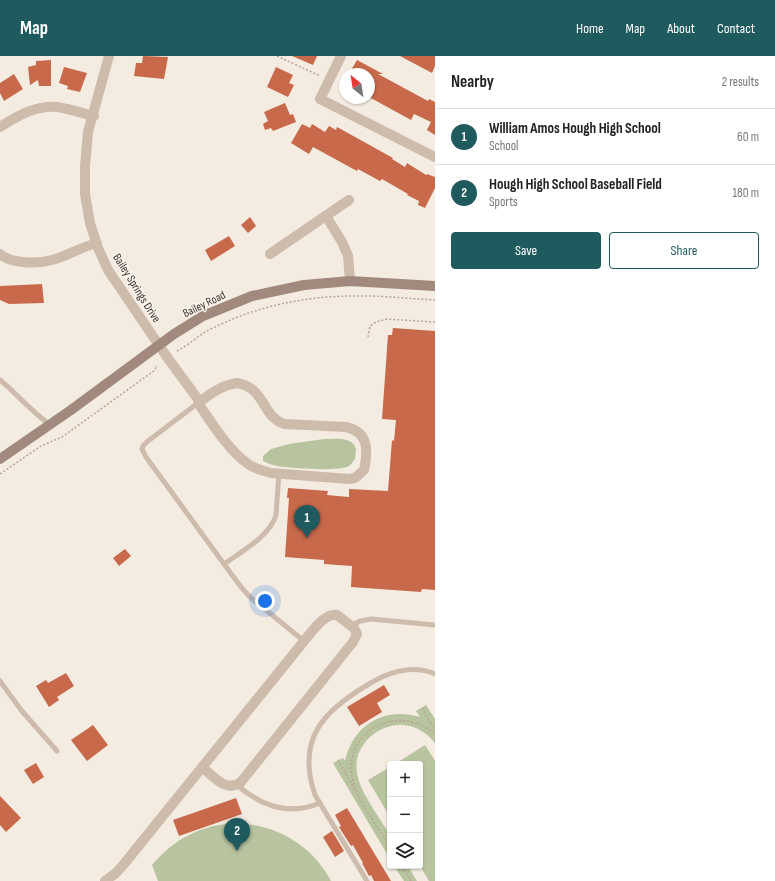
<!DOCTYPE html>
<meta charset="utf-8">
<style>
:root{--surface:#fff;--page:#f2f2f2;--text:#222;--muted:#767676;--line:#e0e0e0;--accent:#1f5a5e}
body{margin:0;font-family:"Sofia Sans Condensed",sans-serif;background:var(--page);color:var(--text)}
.controls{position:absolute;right:12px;bottom:12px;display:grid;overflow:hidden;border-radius:4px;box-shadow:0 1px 3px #0004}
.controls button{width:36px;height:36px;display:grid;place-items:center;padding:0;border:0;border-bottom:1px solid var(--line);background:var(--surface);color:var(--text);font:20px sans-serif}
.compass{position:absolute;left:339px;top:12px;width:36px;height:36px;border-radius:50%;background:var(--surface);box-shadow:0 1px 3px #0004;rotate:330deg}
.you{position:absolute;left:265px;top:545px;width:14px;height:14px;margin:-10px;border:3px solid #fff;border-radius:50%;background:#1a73e8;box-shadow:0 0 0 6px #1a73e833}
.badge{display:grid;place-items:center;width:26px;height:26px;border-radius:50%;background:var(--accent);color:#fff;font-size:13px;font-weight:700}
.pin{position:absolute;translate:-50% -33px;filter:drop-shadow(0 1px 2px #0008)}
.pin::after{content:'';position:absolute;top:21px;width:14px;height:12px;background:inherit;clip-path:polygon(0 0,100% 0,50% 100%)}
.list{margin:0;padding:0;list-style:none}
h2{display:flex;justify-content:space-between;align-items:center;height:52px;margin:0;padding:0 16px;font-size:17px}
h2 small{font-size:13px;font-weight:400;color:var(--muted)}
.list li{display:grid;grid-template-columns:26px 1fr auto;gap:12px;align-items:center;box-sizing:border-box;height:56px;padding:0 16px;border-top:1px solid var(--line)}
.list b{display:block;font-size:15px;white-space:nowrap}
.list p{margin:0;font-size:13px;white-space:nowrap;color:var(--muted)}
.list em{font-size:13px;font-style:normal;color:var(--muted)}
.actions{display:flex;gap:8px;padding:12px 16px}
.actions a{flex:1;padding:9px 0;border:1px solid var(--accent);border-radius:4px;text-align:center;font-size:14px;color:var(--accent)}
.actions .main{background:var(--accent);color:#fff}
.icon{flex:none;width:22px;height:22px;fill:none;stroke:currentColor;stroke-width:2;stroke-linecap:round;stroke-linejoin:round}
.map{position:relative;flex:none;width:435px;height:825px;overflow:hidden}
header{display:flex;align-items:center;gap:24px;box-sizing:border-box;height:56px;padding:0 20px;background:var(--accent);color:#fff}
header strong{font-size:19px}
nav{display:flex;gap:22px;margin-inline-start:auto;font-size:14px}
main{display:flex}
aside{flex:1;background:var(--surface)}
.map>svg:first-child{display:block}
.green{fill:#b8c4a0}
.building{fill:#c8694b}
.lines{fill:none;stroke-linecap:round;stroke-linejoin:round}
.path{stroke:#b9a596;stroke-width:1.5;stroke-dasharray:2 2;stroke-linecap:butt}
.lane{stroke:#cdbbac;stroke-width:5}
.street{stroke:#cdbbac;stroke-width:10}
.secondary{stroke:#a18a7d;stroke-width:10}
.labels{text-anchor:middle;stroke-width:3;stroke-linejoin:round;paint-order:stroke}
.street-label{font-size:12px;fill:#3b302b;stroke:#fbf5ee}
</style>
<header>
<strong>Map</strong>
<nav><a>Home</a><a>Map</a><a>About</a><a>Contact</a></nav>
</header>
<main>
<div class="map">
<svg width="435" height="825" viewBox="0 0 435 825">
<rect width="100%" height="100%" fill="#f4ebe1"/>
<g class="green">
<path d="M324,383C334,383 353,380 356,393C356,396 355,400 355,403C353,405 351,409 349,410C339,416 289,412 277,410C272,409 267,407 263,405V400L271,393L289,388Z"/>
<path d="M426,649L435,663V687C427,677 416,670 404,669C392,668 379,673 370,681C341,709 365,739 381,765C384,770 389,776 390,781C391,788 390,796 390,803L333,707L343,702L345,705C353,669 384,650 420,661L416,655Z"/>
<path d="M425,689L435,705V825H429L420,810V708H395Z"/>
<path d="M390,711V761L368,724Z"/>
<path d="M237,767C277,769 312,789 331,825H158L152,809C175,782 201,769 237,767Z"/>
<path d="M394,810H408L417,825H404Z"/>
</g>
<g class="building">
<path d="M143,0L168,1L164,23L134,20L136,7H142Z"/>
<path d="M292,0H317L313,9Z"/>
<path d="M400,0H435V10L432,17Z"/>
<path d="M51,4V30H39L38,24L30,29L28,11L36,9V5Z"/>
<path d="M357,4L383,18H378L428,45L429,43L435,46V79L427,74L431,66L414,58L411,64L369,41V18H349Z"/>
<path d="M64,11L87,17L80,36L67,33L68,30L59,27Z"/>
<path d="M276,11L293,19L289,27L294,29L288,41L267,31Z"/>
<path d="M14,18L23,33L4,45L0,37V27Z"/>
<path d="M285,47L290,59L293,58L296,66L273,75L271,72L265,74L263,68L268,65L264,56Z"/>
<path d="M302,68L310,72L312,68L325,76L329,70L336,74L337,71L393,102L392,103L405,111L407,107L426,119L427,118L435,121V132L425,152L418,149L419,145L407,139L408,138L382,123L380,125L358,113L357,115L313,91L309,98L291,87Z"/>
<path d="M250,161L256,170L248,177L241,169Z"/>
<path d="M229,180L235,190L211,205L205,194Z"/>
<path d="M42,228L44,247L9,248L0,244V230Z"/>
<path d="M393,272L435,275V534L422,533L421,536L351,531L352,510L324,508V504L285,501L289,442H287L288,432L328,435L327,439L349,441V433L388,435L392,384L394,385L396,364L382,363L388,279H392Z"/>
<path d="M125,493L131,500L119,510L113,502Z"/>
<path d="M66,617L74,630L57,641L59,644L49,651L36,630L46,624L48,627Z"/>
<path d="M384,629L390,639L377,647L382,656L359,670L347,651Z"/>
<path d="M93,669L108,689L87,705L71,684Z"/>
<path d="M36,707L44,721L33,728L24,714Z"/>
<path d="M0,740L21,762L6,776L0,769Z"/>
<path d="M236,742L242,758L179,780L173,764Z"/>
<path d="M347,752L391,825H374L371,819L369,820L362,807H363L353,789L351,790L339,771L341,770L335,759Z"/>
<path d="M332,775L344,795L335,801L323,781Z"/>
</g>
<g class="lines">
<g class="path">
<path d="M277,0L320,20"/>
<path d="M368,281L370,270L376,266L387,263L435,266"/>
<path d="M177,295C187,290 196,282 205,276C214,271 224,267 233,263C274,246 320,239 365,240C388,240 412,243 435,244"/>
<path d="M0,418L41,390L62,381L155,314L157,309"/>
<path d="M422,652L435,674"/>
<path d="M338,704L355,734"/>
<path d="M390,791C378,771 356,743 352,721C344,673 400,647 435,678"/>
<path d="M402,810L411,825"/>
</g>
<g class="lane">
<path d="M0,324C17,338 31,355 49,368"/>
<path d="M198,347L148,385L143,390L142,393L146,401L224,508C241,496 270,480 276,459L279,417"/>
<path d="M224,508L241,531L251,542L304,585"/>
<path d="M351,570L360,565L371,563L435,569"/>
<path d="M0,625L21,654L57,695"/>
<path d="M237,729C261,750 289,760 320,747"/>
<path d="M367,825L315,739C296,683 323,655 369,628C389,616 412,608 435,618"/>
</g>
<g class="street">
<path d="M109,0L88,76L85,110V138L90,167L98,192L108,214L167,301L200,346"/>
<path d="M341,0L320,43L435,101"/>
<path d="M0,71C17,60 36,49 57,51C70,53 82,57 94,60"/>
<path d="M326,160L342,186L348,200L350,225"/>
<path d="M0,198C11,208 38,208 52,204C67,200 81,191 97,187"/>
<path d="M270,198L349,144"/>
<path d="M237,327C266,332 261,360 284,368L346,371C369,376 368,395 364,414L355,422L349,423L271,417C263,415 255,413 248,408C228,394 212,367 198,347C210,338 222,329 237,327Z"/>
<path d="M105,825L116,817L124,808L304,585C312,576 324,557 337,559L354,572L357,578L353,586L241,726C227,737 214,721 202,711"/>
</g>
<path class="secondary" d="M0,403L71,354L174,278L203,260L252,240L304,229L350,225L435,230"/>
</g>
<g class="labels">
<g class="street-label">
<text transform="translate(137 232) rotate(58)" y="4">Bailey Springs Drive</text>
<text transform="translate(204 248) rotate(-26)" y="4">Bailey Road</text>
</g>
</g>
</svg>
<div class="controls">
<button>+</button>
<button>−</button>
<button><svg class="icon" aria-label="layers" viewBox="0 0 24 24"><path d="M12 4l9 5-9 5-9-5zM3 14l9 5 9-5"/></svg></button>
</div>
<svg class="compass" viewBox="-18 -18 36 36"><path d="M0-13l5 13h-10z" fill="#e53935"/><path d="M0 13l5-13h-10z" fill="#767676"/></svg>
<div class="you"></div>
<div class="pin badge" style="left:307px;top:482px">1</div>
<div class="pin badge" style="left:237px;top:795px">2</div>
</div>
<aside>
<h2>Nearby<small>2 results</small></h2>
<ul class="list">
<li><span class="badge">1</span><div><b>William Amos Hough High School</b><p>School</p></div><em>60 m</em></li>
<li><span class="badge">2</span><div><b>Hough High School Baseball Field</b><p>Sports</p></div><em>180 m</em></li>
</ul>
<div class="actions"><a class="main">Save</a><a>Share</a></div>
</aside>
</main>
